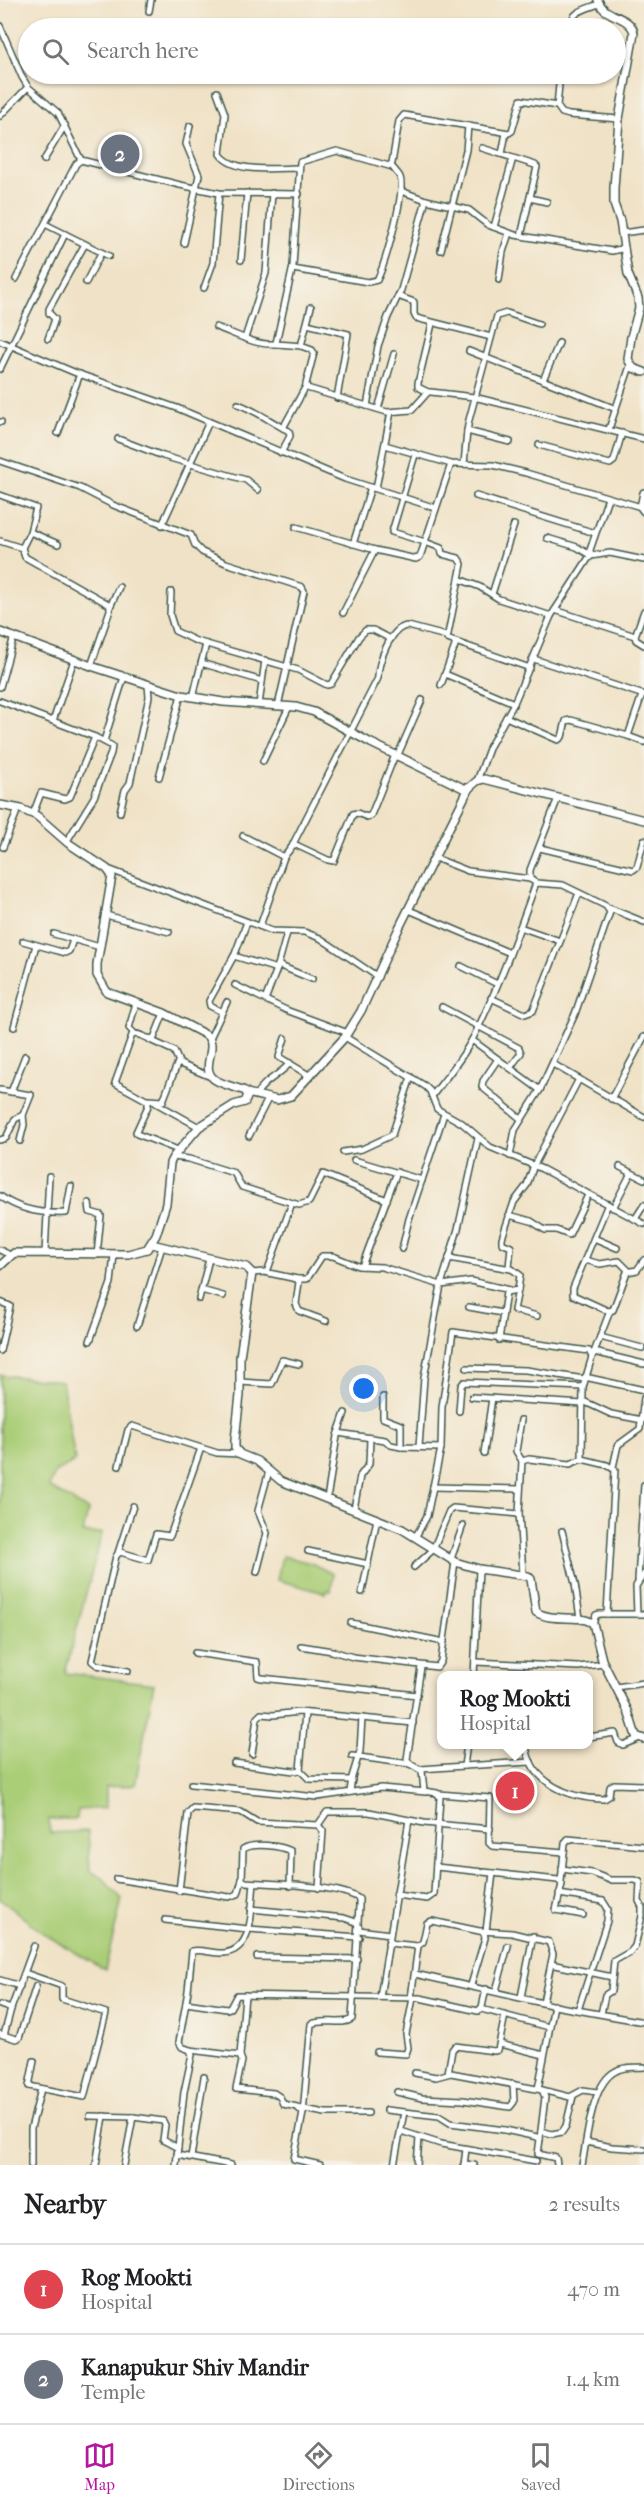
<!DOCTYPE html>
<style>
:root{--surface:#fff;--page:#f2f2f2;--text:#202124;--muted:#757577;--line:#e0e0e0;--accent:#b5179e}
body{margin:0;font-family:"IM FELL French Canon",serif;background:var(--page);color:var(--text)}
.you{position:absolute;left:364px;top:1389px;width:21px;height:21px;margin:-15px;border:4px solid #fff;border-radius:50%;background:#1a73e8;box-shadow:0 0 0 9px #1a73e833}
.badge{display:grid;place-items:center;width:39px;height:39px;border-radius:50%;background:var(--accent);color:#fff;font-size:20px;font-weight:700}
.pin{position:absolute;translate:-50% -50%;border:3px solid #fff;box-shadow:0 2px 6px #0006}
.popup{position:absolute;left:437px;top:1671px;width:156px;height:78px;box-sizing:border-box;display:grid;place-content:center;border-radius:12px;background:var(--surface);filter:drop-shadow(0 2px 4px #0005);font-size:20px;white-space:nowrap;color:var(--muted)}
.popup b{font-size:22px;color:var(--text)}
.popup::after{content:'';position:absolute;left:50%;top:100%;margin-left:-12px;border:12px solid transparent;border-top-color:var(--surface)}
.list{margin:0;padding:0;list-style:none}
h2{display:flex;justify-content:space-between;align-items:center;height:78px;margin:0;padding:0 24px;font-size:26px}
h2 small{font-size:20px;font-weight:400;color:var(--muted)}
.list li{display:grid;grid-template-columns:39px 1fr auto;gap:18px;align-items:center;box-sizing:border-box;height:90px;padding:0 24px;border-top:2px solid var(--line)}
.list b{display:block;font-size:22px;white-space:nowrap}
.list p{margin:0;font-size:20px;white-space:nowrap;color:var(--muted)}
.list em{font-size:20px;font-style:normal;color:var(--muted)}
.icon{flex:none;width:33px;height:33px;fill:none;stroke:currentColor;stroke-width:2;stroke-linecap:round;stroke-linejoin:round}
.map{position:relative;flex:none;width:644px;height:2165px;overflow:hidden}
.search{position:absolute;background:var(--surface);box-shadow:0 2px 4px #0004;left:18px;right:18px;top:18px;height:66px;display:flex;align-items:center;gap:15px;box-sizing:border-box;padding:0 21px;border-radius:33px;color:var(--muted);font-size:22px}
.sheet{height:258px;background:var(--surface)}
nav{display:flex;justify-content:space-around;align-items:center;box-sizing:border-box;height:84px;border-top:2px solid var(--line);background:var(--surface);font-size:16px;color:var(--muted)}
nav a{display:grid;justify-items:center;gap:3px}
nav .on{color:var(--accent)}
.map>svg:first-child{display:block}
.green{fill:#aace77;stroke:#648656;stroke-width:1.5}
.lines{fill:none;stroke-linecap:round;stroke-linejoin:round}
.minor-casing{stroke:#3e564a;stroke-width:8}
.tertiary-casing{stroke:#3e564a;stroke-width:10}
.minor{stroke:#fff;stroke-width:5}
.tertiary{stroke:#fff;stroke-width:7}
</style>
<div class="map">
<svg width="644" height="2165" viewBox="0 0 644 2165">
<rect width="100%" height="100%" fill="#f7f3e8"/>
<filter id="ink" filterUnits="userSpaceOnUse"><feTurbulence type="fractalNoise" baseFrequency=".0167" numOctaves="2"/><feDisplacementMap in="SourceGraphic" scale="12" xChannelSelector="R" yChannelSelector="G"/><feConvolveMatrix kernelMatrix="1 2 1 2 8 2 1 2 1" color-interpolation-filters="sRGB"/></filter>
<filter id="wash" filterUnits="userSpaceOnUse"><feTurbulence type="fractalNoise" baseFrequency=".008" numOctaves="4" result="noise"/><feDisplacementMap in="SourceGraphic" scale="24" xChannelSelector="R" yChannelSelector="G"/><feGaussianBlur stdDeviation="1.35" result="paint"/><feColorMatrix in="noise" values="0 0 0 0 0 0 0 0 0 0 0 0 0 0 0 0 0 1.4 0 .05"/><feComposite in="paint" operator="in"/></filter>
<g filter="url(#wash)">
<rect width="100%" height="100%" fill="#f0e2c6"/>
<g class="green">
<path d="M0,1375L62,1381L75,1461L56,1471L49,1487L88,1510L83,1533H102L65,1673L154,1684L135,1785L106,1787V1808L78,1810L77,1819H49L50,1833L88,1831L90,1871L103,1878L122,1899L105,1970L44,1934L0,1899Z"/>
<path d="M282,1556L311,1563L333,1574L331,1591L326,1590L325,1593L277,1580Z"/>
</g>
</g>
<g filter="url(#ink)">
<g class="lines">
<defs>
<g id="minor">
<path d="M149,11L151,0"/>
<path d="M0,26L22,77L28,87L58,113L81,160"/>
<path d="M569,28C572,11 583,10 599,4"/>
<path d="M217,92L225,114L220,154C234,174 276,168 299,168"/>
<path d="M557,106L562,113L569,115L619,119"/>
<path d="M0,116L28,87"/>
<path d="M482,148L535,165L537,167L521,236"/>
<path d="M502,154L506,133"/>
<path d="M44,160L65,125"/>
<path d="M401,191L426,200L469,210L488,225L515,235L612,251L625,248"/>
<path d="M530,198L547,202"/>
<path d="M45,224L109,256"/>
<path d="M494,227L513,158"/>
<path d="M622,233L644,230"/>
<path d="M184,243L199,175L186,144L190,126"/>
<path d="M441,250L466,150L468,126"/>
<path d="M241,260L247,193"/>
<path d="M293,269L368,282L377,280C385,265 406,191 400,177C398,173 393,169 391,165"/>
<path d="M16,279L76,164L81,160L180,185L219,193L299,194"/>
<path d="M499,280L503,252L509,233"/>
<path d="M86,282L101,253"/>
<path d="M204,288L213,263L219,193"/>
<path d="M398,296L414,302V314L416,318L491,337"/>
<path d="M311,307L301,346L312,350L314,353L306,384L307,388L387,412L412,410L428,392H431L474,397L644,439"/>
<path d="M307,324L348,334L337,398"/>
<path d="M216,327C233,333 255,345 272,344C282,344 291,345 301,346"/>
<path d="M245,338L266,273L272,193"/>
<path d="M48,339L55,319L49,313V309L85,244"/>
<path d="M0,341L76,373L177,408L345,479L436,508"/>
<path d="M276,343L293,266L300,162L337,151L389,166L392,163L399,121L404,115L509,133L512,131L521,100L557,106L560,74"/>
<path d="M469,351L616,409"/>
<path d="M0,369L65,234"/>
<path d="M543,380L559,343"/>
<path d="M428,392L418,387V383L432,324"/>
<path d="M238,404C257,411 271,422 289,431L290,436L281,453"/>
<path d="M367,406L378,346L388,317L401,290L426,200"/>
<path d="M378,409L394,354"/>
<path d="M0,422H1"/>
<path d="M283,428L306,386"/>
<path d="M609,429L630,366"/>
<path d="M58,433L80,374"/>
<path d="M118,439L163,456L246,480L258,490"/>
<path d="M510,442L467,431L469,420L497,316L507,313L539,324"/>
<path d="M385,445L451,464L493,465L526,473L641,507"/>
<path d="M539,445L610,464L614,461L622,433"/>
<path d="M415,455L392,532L425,542L451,464"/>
<path d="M0,461L80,488L113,505L191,535L195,545L202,552L226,563L302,587L304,591L278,706"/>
<path d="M464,464L467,431"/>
<path d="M376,488L391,412"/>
<path d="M0,495L36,508L30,532L22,548L0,541"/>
<path d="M476,496L595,533"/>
<path d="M162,525L209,422"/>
<path d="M296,527L375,550L416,559L420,557L425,542L441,548L442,554L458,558L462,564L447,639L530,668"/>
<path d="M30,532L58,544"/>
<path d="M547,538L577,547L590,555"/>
<path d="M353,544L371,487"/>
<path d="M22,548L25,557L110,605V610L91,666"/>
<path d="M591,556L590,550L608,498"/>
<path d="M459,579L480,587L499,599L551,616"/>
<path d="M171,592L170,615L175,631L196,641L298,670L327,685L331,684L359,637L366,630H373L391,639"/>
<path d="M492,594L514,525"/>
<path d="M110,607L119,587"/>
<path d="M555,610L635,636"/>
<path d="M644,611L635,636L636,640L644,645"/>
<path d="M343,613L375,550"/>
<path d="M534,659L644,695"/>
<path d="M201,663L262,681"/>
<path d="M445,674L514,703"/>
<path d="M441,685L456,643"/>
<path d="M0,687L14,636"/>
<path d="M193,697L206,644"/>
<path d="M0,701L95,737L112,746L111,753L94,797L67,841"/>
<path d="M259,705L265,660"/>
<path d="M506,717L558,740L562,737L566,721L571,720L628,736L642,695"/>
<path d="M53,721L74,660"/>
<path d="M628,736L644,742"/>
<path d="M104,741L124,677"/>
<path d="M397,757L422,700"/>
<path d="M263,761L289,707"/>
<path d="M159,777L181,695"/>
<path d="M477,781L490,746L514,703L551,616L588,559L591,556L610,553L644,560"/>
<path d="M120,812L125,790L130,783L149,697L148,685"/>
<path d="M33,814L41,793L65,799L70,797L95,737"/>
<path d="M243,836L282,856L284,857L294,844L328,860L334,861L353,814L357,813L367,817L371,815L395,755"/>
<path d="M293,844L378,678C377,664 391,626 408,626L446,636"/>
<path d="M3,847L18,809"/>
<path d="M540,848L633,870L637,867L644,840"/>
<path d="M435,858L468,871L530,879"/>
<path d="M108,869L272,931L304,932L320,938L378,977"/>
<path d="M609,908L644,922"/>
<path d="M409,910L510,953"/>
<path d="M106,915L169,932"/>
<path d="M260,926L284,857"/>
<path d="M520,927L560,941"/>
<path d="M54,934L100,947"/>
<path d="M23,941L65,953L69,951L73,940"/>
<path d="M234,956L277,969"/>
<path d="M278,965L312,979"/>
<path d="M461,966L497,984"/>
<path d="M235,985L286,1010L348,1033"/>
<path d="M491,998L525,1014L533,1011L579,893"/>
<path d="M265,1000L277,969L287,933"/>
<path d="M442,1007L519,1048L521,1053L510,1068"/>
<path d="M222,1012L210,1006L209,1001L235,954L247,922"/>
<path d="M164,1013L154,1038C145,1041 140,1031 132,1035L115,1083L148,1101V1106L136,1132L137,1134L178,1150"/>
<path d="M14,1027L36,945"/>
<path d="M135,1034L129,1028L136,1003"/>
<path d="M345,1037L425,1086L430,1091L437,1109L462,1123L490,1147L542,1169L644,1224"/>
<path d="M210,1038L227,1002"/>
<path d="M285,1038L279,1057L310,1076"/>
<path d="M150,1040L174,1051L180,1064L211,1077"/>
<path d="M472,1040L540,1090"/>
<path d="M498,1059L483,1081L482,1087L521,1119"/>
<path d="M553,1064L644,1117"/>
<path d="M0,1090L31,1095L23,1115L15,1119L6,1138L0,1140"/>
<path d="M11,1092L25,1056"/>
<path d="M256,1095C264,1080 279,1076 290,1063"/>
<path d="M432,1096C448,1075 465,1055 476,1032C500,984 518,933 536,883L530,879V870L558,798"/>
<path d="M611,1099L644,1037"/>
<path d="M148,1100L163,1101L178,1062"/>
<path d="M156,1103L199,1127"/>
<path d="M249,1136L268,1099"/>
<path d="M20,1141L24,1125L23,1115"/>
<path d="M343,1152L362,1149L392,1135L411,1077"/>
<path d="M510,1156L515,1130L540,1090L575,1014L610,912L606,906L563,885L536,883"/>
<path d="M173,1157L189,1159L234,1173L242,1187L299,1205L309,1202L323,1174L387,1200"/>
<path d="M354,1160L422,1180"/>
<path d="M620,1167L644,1179"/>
<path d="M0,1196C19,1210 43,1214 66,1213L71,1186"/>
<path d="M89,1203L90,1212L101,1215L97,1255"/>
<path d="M608,1204L573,1288V1295L608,1311L613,1310L627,1272L637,1270L644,1260"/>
<path d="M613,1208L631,1173"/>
<path d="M509,1215L531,1221L545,1230H556L569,1235L588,1195"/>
<path d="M635,1219L644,1205"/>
<path d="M594,1238L617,1248"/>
<path d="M402,1249L409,1219L444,1114"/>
<path d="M0,1250L10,1255"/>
<path d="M45,1253L49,1176"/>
<path d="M449,1258L511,1269"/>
<path d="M585,1260L600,1264L619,1261L629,1271"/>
<path d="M362,1266L397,1172"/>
<path d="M267,1272L292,1203"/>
<path d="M252,1273L264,1272L297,1279L299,1282L296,1304L299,1311L326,1321"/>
<path d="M297,1279H307L322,1256H333L358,1266L382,1267L441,1285L471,1281L509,1290"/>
<path d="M201,1290L223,1296"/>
<path d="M518,1290L514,1310L537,1316"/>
<path d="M199,1299L209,1259"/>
<path d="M0,1302L10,1306L0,1351"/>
<path d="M469,1307L502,1313"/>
<path d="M137,1326L162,1247"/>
<path d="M600,1337L642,1348"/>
<path d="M499,1340L506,1292L518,1290L520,1275L509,1267L511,1247L502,1243V1238L514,1202L527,1185L534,1165L579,1079"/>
<path d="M90,1341L111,1283L114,1255"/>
<path d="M594,1352L644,1364"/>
<path d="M593,1355L610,1311"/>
<path d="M467,1368L526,1370L584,1379"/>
<path d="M585,1377L644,1390"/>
<path d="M240,1382L272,1384L282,1360L299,1364"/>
<path d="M383,1397V1418L401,1425V1447L441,1448"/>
<path d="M472,1397L583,1404"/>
<path d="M583,1401L611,1414L642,1420"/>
<path d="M459,1411L461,1386L464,1382L583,1387"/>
<path d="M521,1420L516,1451L522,1461"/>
<path d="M338,1433L385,1440L391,1445L401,1447"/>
<path d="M419,1447L424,1378L441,1285L458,1229L478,1138"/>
<path d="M484,1453L492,1398"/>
<path d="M582,1459L607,1465L615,1470L607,1614"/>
<path d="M119,1466L128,1430L132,1426L217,1453L240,1454"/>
<path d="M613,1467L618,1445L640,1429L644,1398"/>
<path d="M433,1487L519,1489"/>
<path d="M327,1499L337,1436L345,1413"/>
<path d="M354,1509L360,1476L369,1464L370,1438"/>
<path d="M562,1531L575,1584L580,1618"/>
<path d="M416,1536L427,1516L441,1448L442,1407L453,1332L589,1351L592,1357L583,1387L582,1459L570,1464L529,1459L522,1461L519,1513L523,1574"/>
<path d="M434,1547L449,1511L453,1508L519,1514"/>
<path d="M308,1551L368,1564"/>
<path d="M118,1553L133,1506"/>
<path d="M451,1559L463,1525"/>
<path d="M414,1567L435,1548"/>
<path d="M257,1572L267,1533L258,1511L269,1471"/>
<path d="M638,1580L644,1485"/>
<path d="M362,1592L377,1519"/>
<path d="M637,1614L636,1586L644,1574"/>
<path d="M351,1623L444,1642"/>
<path d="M593,1623L596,1615L600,1614H644"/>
<path d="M301,1646L332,1651L353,1657L437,1667L441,1661L455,1562"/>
<path d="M195,1653L257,1662L258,1677L262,1678L417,1695"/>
<path d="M476,1662L578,1667L604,1664"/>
<path d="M128,1671L97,1665L92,1661L116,1556L120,1552L148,1560L156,1534L170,1536L201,1448"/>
<path d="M474,1676L479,1569"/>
<path d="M616,1687L644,1683"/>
<path d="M588,1737L615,1733L618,1742L623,1745L640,1738"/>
<path d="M526,1744C529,1783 571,1799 604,1799L609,1796L610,1787L614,1784L644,1785"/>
<path d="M252,1754L257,1718L261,1714L273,1715L299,1712L413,1723"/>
<path d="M352,1756L410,1764"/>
<path d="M234,1763L294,1771L300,1770L305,1713"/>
<path d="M464,1766L531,1762"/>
<path d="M421,1769L464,1766L467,1744"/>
<path d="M300,1770L309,1779L352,1780"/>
<path d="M191,1784L317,1797L381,1788L426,1792"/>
<path d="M350,1792L352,1777L360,1751L362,1718"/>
<path d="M439,1794L490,1798L489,1843L492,1846L564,1852"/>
<path d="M318,1825L327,1812H369L424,1823L490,1829"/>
<path d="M436,1867L558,1880L562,1884L556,1910L583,1915"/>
<path d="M562,1869L592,1873L610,1880H635L640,1882L639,1901L642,1907V1916L635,1946L630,1952L614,1961L611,1991L605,1995L601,2014"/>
<path d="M116,1879L229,1897L238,1894L242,1880"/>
<path d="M561,1881L565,1843L568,1839L644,1846"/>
<path d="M290,1886L291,1851C281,1846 253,1842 243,1849L242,1880L246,1882C271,1884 342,1885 359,1899V1906L352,2019C342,2026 324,2018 311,2024L303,2113"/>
<path d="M179,1891L188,1813L193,1808L241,1812L257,1822L318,1825L323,1831L319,1888"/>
<path d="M559,1894L603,1901L608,1909L607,1921L578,2010"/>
<path d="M396,1895L427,1899L434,1894L440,1797L437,1793L424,1791L422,1771L410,1764L407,1759L421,1667"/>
<path d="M251,1909L344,1918L356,1922L359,1927"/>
<path d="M165,1920L248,1929L359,1937"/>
<path d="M359,1930L390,1934"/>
<path d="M481,1931L512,1933L549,1942L553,1954L543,2002"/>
<path d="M486,1931L493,1873"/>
<path d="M388,1943L418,1946L423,1942L427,1923L432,1921L484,1932L485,1938L471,1985"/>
<path d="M257,1957L357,1959"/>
<path d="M551,1964L612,1977"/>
<path d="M25,1973L62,1986V1999L106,2013L84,2097L29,2086L34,2061"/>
<path d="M415,1974L560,2007L644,2022"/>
<path d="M0,1980L20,1986"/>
<path d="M496,1991L508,1946"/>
<path d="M380,1997L409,1820"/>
<path d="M521,1997L533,1936"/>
<path d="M411,1998L418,1946"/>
<path d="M186,2003L227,2009L230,2008L237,1995L420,1998L478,2011L482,2007L486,1989"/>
<path d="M0,2005L11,2009"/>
<path d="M481,2009L549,2027"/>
<path d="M0,2034L16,2039L19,2038L36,1986"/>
<path d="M4,2035L11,2009L34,1946"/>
<path d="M500,2044L544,2055"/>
<path d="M190,2050L240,2056L242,2061L236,2089L274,2093L280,2097L283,2104L297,2107L303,2113L294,2159L320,2165"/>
<path d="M377,2052L406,2054L408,2048L406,2034L413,1998"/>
<path d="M240,2056L245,1995"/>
<path d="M415,2073L436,2077L451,2073L542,2090L545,2097L540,2139"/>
<path d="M448,2073L452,2050L455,2046L494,2051L498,2050L505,2015"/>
<path d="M538,2089L554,2005"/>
<path d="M542,2090L570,2097L583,2090L597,2092"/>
<path d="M397,2092L422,2098L463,2100L510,2107L514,2102L513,2084"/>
<path d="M304,2109L325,2113H368"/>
<path d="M386,2110L439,2116L450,2123L505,2130L537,2137L540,2139L538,2154L556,2158L557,2165"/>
<path d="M90,2116L133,2117L163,2121L165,2125L163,2140L178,2148"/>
<path d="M401,2131L441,2144L536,2161"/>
<path d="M541,2131L552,2134L562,2132L566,2126L573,2096"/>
<path d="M586,2142L612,2147L644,2149"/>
<path d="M177,2155L231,2165"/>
<path d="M191,2157L204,2077"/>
<path d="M464,2164L474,2165"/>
<path d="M31,2165V2128L41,2089"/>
<path d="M96,2165L104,2116"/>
<path d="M124,2165L133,2117"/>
<path d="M176,2165L184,2092L192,2055L190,2050L182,2047L179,2042L188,1991L192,1951C202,1949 213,1954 224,1953C255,1950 251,1906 254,1883"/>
<path d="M394,2165L404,2112"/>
<path d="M417,2165L419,2138"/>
<path d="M464,2165L466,2149"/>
<path d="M582,2165C587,2140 591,2083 616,2071C624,2066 635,2068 644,2067"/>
</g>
<g id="tertiary">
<path d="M598,0C603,18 631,15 634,33L619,119L614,188V204L620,221L628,274L638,298L639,308L631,337L628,359L633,368L644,372"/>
<path d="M644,493L641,507L644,511"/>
<path d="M0,632L94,667L181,695L223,702L296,707L314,712L371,743L463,788H469L477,781L484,779L644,820"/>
<path d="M0,805L21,809L37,816L68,843L107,869L112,876L97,964V975L107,992L164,1013L206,1035C220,1046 199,1067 214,1079C222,1085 236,1087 245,1091L248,1095L245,1102L234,1105L199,1127L173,1157L170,1163L166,1204L156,1235L147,1249L128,1254L14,1253L0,1266"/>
<path d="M247,1093L277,1100L291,1096L345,1037L361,1011L399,928L469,788"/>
<path d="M152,1244L246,1267L252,1273L240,1357V1395L235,1440V1448L240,1454L257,1461L281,1481L402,1529L455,1562L479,1569L528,1576L531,1579L536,1612C554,1623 575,1613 593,1623L602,1660L628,1711L636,1736L644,1739"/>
</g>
</defs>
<use href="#minor" class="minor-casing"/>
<use href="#tertiary" class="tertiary-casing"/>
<use href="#minor" class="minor"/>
<use href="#tertiary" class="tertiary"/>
</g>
</g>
</svg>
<div class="you"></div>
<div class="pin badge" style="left:515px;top:1791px;background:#e0444e">1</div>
<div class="popup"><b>Rog Mookti</b>Hospital</div>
<div class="pin badge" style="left:120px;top:154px;background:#6b7280">2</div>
<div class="search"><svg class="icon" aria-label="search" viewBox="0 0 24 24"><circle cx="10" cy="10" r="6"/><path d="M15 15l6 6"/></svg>Search here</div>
</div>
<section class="sheet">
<h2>Nearby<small>2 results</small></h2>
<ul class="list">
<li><span class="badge" style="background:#e0444e">1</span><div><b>Rog Mookti</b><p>Hospital</p></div><em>470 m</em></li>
<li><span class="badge" style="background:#6b7280">2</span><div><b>Kanapukur Shiv Mandir</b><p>Temple</p></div><em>1.4 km</em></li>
</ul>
</section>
<nav>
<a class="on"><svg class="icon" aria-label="map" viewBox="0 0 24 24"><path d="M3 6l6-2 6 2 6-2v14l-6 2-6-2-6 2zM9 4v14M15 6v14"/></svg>Map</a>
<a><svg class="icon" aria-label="directions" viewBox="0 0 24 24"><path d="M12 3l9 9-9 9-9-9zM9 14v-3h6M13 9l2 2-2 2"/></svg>Directions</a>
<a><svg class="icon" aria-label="saved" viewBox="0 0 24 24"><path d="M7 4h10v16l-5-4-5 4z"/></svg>Saved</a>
</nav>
